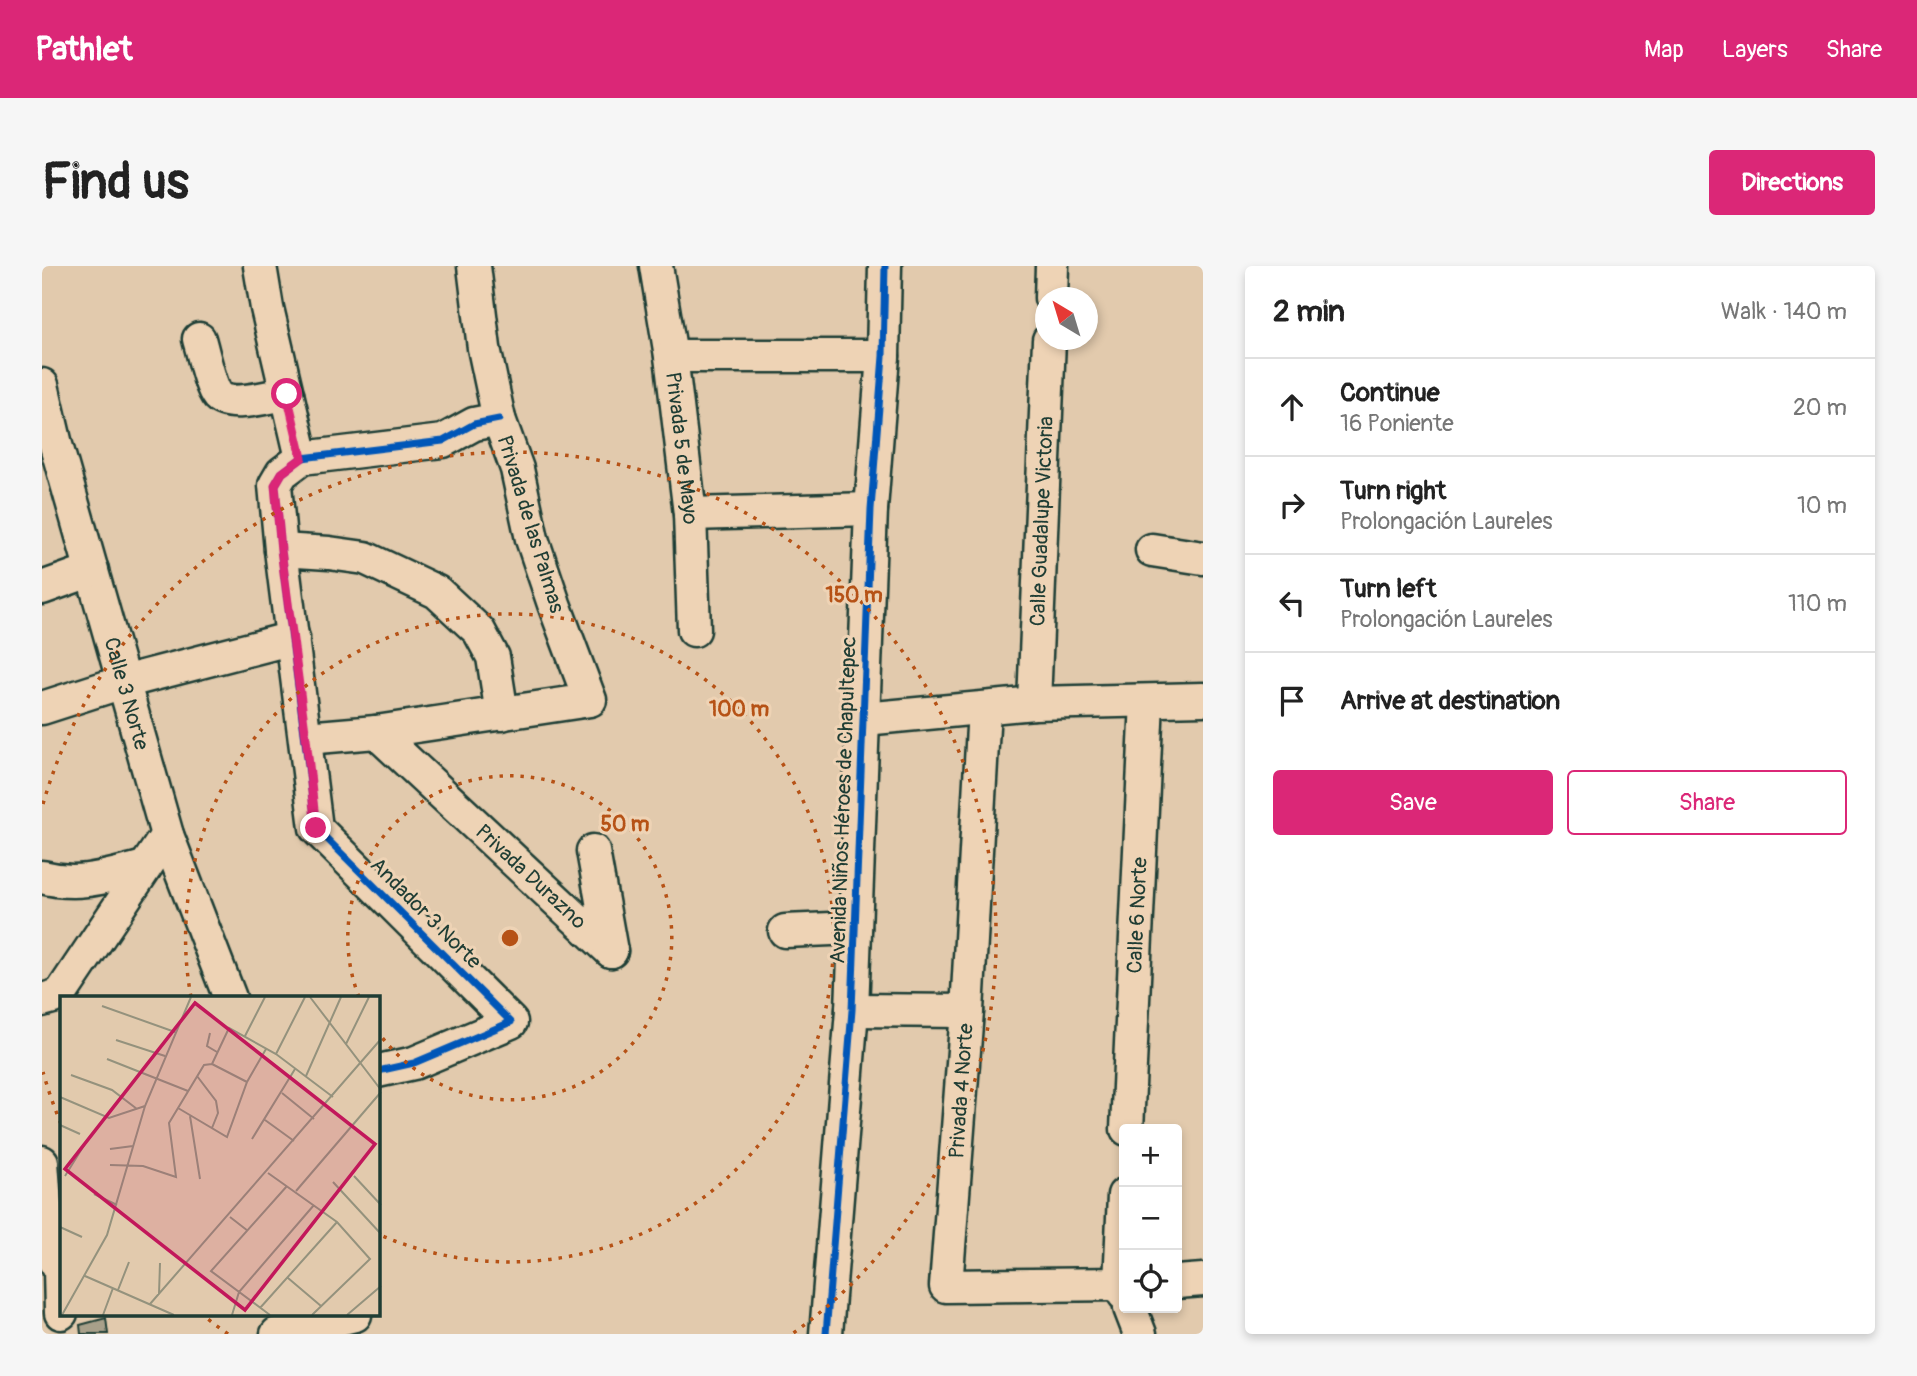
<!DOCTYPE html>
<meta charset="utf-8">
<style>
:root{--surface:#fff;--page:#f6f6f6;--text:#222;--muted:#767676;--line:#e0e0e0;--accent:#db2777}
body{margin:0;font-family:Pangolin,sans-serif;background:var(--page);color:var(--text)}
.controls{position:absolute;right:21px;bottom:21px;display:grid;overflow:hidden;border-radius:7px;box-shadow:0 4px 10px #0003}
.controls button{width:63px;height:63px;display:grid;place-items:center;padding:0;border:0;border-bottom:2px solid var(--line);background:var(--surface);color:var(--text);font:35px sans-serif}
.compass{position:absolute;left:993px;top:21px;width:63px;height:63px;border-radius:50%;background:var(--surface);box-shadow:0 4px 10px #0003;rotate:322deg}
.stop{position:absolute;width:21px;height:21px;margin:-16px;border:5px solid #db2777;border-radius:50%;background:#fff}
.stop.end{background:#db2777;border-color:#fff;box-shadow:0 2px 7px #0008}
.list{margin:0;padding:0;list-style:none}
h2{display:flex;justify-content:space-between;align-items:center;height:91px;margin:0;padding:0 28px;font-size:30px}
h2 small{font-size:23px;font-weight:400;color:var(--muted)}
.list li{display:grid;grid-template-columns:46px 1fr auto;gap:21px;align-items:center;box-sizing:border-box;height:98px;padding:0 28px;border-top:2px solid var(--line)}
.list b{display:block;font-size:26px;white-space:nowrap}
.list p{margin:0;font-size:23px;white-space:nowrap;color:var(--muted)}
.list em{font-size:23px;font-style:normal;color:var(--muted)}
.actions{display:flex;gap:14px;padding:21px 28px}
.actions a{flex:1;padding:16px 0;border:2px solid var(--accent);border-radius:7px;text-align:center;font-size:24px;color:var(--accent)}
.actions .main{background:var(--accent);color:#fff}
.icon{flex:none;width:38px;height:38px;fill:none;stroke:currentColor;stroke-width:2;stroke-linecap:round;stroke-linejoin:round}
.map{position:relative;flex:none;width:1161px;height:1068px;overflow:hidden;border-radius:7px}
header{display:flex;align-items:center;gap:42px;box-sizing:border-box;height:98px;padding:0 35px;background:var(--accent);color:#fff}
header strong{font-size:33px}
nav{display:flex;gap:38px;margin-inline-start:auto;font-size:24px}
.intro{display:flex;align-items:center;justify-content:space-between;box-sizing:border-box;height:168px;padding:0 42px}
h1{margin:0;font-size:49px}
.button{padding:18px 32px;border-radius:7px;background:var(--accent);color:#fff;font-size:24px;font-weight:700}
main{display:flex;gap:42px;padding:0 42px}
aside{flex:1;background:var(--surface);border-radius:7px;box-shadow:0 4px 10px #0003}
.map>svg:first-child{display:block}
.building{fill:#a8a08a;stroke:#1f3d34;stroke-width:2}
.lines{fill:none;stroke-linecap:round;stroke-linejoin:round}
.minor-casing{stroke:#1f3d34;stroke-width:37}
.minor{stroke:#eed3b5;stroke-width:32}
.cycleway-casing{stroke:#eed3b5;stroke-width:11}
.cycleway{stroke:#0057b8;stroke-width:7}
.route{stroke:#db2777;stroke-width:9}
.ring{fill:none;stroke:#b65216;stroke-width:3.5;stroke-dasharray:3.5 7}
.labels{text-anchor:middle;stroke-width:6;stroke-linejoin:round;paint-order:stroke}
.street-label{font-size:21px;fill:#1f3d34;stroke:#eed3b5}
.inset-road{fill:none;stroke:#94927d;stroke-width:2}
.view{fill:#c2185b;fill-opacity:0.15;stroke:#c2185b;stroke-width:3.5}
.inset-edge{fill:none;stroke:#1f3d34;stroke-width:3.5}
.centre{fill:#b65216;stroke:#eed3b5;stroke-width:3.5}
.ring-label{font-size:21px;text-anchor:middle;font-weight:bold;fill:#b65216;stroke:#eed3b5;stroke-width:6;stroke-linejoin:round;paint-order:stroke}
</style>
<header>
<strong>Pathlet</strong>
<nav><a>Map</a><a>Layers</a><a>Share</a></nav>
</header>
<div class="intro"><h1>Find us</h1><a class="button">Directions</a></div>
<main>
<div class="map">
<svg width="1161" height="1068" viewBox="0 0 1161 1068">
<rect width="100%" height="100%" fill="#e2caad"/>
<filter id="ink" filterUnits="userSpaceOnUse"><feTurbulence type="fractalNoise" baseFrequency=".0143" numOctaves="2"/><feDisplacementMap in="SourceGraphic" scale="14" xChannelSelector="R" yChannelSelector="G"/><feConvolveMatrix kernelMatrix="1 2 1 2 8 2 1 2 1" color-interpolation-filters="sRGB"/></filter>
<g filter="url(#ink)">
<path class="building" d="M64,1052L66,1068H39L38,1059Z"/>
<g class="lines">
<defs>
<g id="minor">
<path d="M218,0L225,42L260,192"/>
<path id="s1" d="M614,0L629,90L648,248L652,364"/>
<path d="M1009,32L1010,0"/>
<path d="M157,73C161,86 168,121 176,130C188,142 229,130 245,128"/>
<path d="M629,90H841"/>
<path id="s2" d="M0,119L14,179L125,569L188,732"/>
<path d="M648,248L829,243"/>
<path d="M239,284L287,287L323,292L395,326L437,365L451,391L460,448"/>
<path d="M1110,284L1161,292"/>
<path d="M0,322L50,304"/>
<path id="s3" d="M992,437L1007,74"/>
<path d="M0,442L81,416L251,372"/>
<path d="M942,443L925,745L904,1020L1082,1018"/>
<path d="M822,453L992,437L1161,433"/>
<path id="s4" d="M334,466L569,685"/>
<path d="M264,472L334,466L548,434L512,338L490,273L475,203L457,153L442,82L432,0"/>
<path d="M551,585L569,685"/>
<path d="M0,611C38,621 66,610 103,601"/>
<path d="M743,665L813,662"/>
<path d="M0,734L18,729L125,569"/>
<path d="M810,744L925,745"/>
<path d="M336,805L372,797L469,756L274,562L239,284L233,219L240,207L260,192L401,175L432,158L457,153"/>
<path id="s5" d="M1085,863L1105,435"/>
<path d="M0,896L4,953L10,991L18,1003L19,1047"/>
<path d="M1082,929L1078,1018L1082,1028"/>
<path d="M1135,1016L1161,1014"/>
<path d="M1088,1042L1098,1068"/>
<path d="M235,1068L313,1049"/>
<path d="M784,1068L810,744L829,243L841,90L843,0"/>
</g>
</defs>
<use href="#minor" class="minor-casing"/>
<use href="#minor" class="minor"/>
<defs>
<g id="cycleway">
<path d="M336,805L372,797L469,756L274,562L239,284L233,219L240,207L260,192L401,175L432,158L457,153"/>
<path d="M784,1068L810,744L829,243L841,90L843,0"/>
</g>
</defs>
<use href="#cycleway" class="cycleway-casing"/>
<use href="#cycleway" class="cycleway"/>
</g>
</g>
<g class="lines" filter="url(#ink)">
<path class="route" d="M245,128L260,192L240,207L233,219L239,284L264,472L274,562"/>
</g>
<g class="ring">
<path d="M317 731A162 162 0 1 1 336 766"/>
<path d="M149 731A324 324 0 1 1 336 968"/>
<path d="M186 1068A486 486 0 0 1 162 1050M19 858A486 486 0 0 1 1 806M1 538A486 486 0 1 1 750 1068"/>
</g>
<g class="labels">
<g class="street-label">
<text dy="7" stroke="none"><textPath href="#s1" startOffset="184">Privada 5 de Mayo</textPath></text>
<text dy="7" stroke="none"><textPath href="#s3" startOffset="182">Calle Guadalupe Victoria</textPath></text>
<text transform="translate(489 258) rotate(73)" y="7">Privada de las Palmas</text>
<text dy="7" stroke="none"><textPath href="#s2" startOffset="320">Calle 3 Norte</textPath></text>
<text transform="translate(801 534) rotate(-88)" y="7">Avenida Niños Héroes de Chapultepec</text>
<text dy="7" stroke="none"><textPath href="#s4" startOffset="212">Privada Durazno</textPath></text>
<text transform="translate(384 647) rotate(45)" y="7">Andador 3 Norte</text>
<text dy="7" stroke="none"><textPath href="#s5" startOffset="214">Calle 6 Norte</textPath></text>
<text transform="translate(919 825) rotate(-86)" y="7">Privada 4 Norte</text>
</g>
</g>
<g transform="translate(18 730)">
<rect width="320" height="320" fill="#e2caad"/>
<path class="inset-road" d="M250,1L321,94M42,10L115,36M150,37L147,50L157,56M185,40L205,1M56,44L105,60M286,48L309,1M216,58L245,1M47,63L128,95M152,68L169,32L216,58L273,101M152,68L187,86M11,79L52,94L77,113M137,80L156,105L158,117L152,132M246,80L281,1M222,97L254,123M0,101L49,122L85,110M118,112L167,141L187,86L206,53M130,120L140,183M205,124L234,145M0,129L20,138M192,143L235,73M50,153L73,150M50,169L83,170L116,181L109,127L144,69L152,68M208,177L277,226L310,263L252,319M5,180L26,146M294,180L321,209M273,186L321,238M236,195L321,96M34,198L57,209M170,221L188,235M0,231L22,241M25,280L114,319M228,282L261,310M58,294L69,266M99,298L100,267M90,308L321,43M200,312L277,226M2,319L47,239L85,110L131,1M43,319L53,292M172,319L179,296L254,209M210,319L151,275L227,190M287,319L321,290"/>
<path class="view" d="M135,7L315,148L185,314L5,173Z"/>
<rect width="320" height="320" class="inset-edge"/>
</g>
<circle cx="468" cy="672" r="10" class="centre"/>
<g class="ring-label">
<text x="812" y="336">150 m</text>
<text x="697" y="450">100 m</text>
<text x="583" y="565">50 m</text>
</g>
</svg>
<div class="controls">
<button>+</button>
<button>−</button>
<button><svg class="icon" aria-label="locate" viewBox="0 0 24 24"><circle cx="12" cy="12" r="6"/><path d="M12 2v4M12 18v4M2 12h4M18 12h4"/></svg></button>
</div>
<svg class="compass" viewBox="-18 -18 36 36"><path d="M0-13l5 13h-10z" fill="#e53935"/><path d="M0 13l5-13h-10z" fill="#767676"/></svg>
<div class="stop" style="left:245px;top:128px"></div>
<div class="stop end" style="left:274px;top:562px"></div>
</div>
<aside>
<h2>2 min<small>Walk · 140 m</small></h2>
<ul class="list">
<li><svg class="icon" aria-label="ahead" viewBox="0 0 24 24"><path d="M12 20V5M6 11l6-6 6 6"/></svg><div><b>Continue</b><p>16 Poniente</p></div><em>20 m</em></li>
<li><svg class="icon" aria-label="right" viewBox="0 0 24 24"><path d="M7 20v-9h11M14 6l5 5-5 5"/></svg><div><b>Turn right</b><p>Prolongación Laureles</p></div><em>10 m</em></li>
<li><svg class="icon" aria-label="left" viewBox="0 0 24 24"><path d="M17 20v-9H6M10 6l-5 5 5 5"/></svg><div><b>Turn left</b><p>Prolongación Laureles</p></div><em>110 m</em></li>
<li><svg class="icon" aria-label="arrive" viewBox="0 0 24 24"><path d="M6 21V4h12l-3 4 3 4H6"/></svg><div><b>Arrive at destination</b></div></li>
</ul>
<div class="actions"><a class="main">Save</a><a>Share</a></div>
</aside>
</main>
